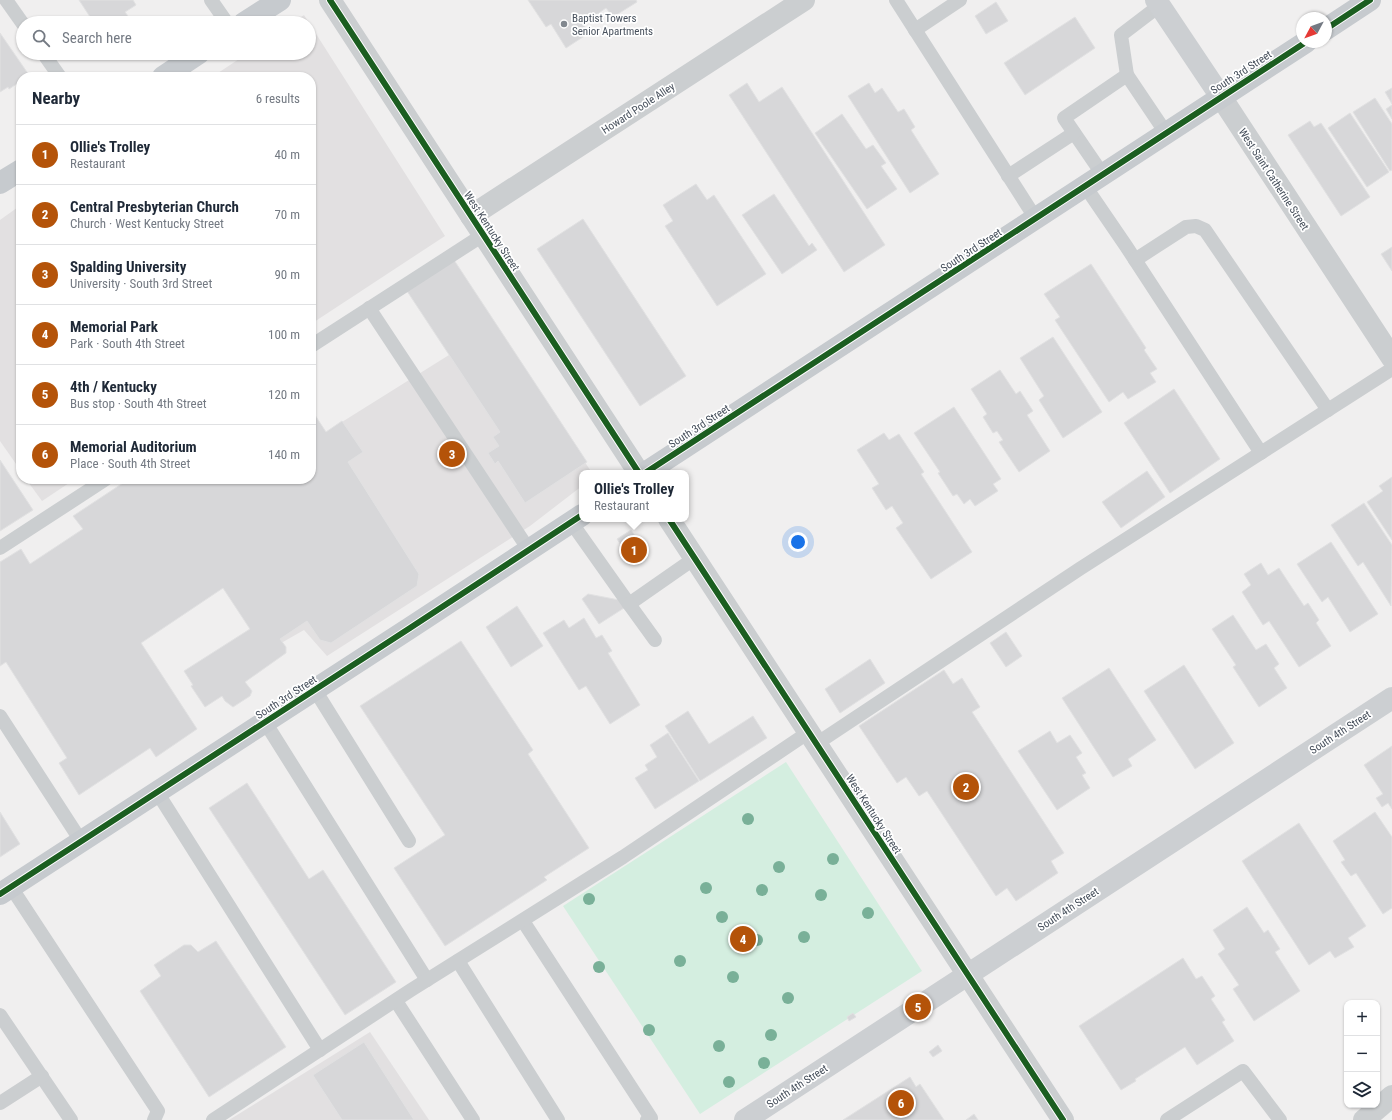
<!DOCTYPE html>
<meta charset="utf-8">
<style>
:root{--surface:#fff;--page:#f6f6f7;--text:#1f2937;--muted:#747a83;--line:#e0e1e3;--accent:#b45309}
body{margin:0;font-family:"Roboto Condensed",sans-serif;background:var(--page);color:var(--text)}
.controls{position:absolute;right:12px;bottom:12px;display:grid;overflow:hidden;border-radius:8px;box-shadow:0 1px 3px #0004}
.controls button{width:36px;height:36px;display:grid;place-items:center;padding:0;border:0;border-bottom:1px solid var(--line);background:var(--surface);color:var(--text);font:20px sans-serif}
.compass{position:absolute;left:1296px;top:12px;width:36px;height:36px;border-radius:50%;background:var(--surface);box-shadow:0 1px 3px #0004;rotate:229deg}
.you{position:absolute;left:798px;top:542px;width:14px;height:14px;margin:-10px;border:3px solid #fff;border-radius:50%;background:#1a73e8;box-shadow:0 0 0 6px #1a73e833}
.badge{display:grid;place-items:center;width:26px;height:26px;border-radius:50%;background:var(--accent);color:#fff;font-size:13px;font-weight:700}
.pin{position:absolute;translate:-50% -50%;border:2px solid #fff;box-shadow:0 1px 4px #0006}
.popup{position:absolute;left:579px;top:470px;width:110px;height:52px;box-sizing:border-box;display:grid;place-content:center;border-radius:8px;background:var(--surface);filter:drop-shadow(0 1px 3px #0005);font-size:13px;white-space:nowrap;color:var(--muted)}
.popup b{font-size:15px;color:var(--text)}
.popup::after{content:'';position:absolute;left:50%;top:100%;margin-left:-8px;border:8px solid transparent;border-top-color:var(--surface)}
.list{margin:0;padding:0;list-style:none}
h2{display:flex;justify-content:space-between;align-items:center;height:52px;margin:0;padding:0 16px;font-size:17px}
h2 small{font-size:13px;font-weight:400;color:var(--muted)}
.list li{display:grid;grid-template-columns:26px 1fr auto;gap:12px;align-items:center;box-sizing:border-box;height:60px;padding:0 16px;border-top:1px solid var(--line)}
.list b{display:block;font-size:15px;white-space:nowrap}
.list p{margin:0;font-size:13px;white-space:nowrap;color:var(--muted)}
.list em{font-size:13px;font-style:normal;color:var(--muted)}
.icon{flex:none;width:22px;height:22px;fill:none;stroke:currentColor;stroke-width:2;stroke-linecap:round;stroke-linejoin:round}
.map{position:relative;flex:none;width:1392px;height:1120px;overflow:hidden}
.search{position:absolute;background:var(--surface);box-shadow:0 1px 3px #0004;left:16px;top:16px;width:300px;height:44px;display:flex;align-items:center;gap:10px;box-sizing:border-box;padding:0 14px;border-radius:22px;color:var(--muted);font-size:15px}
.panel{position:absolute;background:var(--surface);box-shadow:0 1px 3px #0004;left:16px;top:72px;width:300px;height:412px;border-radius:16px}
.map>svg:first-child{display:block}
.education{fill:#e2e0e1}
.green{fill:#d4eee0}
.building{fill:#d7d7d9;stroke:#e1e1e2}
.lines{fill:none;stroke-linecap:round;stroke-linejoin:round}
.service{stroke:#cbced0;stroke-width:14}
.minor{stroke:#cbced0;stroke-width:22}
.tertiary{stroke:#cbced0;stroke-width:22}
.secondary{stroke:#cccfd2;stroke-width:22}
.primary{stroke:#c6cace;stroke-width:22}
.cycleway-casing{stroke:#fff;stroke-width:8}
.cycleway{stroke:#1b5e20;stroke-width:6}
.tree{fill:#79b098}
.poi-dot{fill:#82888f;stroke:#fff;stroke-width:1.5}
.labels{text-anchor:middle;stroke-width:3.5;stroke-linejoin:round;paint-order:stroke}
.poi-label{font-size:11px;fill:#47505c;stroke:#fff;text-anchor:start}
.street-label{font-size:11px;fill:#47505c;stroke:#fff}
</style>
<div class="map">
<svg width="1392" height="1120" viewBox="0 0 1392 1120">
<rect width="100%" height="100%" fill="#f0efef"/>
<g class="education">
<path d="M304,15L445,236L311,324V77H212L248,53H309V23H292Z"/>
<path d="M21,205V471L0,441V220Z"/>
<path d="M454,262L592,473H582V486L530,526L327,656L304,630L269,650L311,479L326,432L449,355Z"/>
<path d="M26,479H75L42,501Z"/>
<path d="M370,1032L429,1120H229Z"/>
</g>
<path class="green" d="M786,762L922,971L700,1114L563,906Z"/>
<g class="building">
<path d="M79,0H133L136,5L125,12L133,23H94Z"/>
<path d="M528,0H636L637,2L613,17L606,8L583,24L589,33L566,48L551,24L546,27Z"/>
<path d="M996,2L1008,21L986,34L975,16Z"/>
<path d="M1075,17L1095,48L1025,95L1004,63Z"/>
<path d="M0,33L29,75L27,77H21V81L9,89L8,87L0,92Z"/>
<path d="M747,83L759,102L782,87L885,245L844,272L729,95Z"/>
<path d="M869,83L875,93L882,88L898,112L904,109L915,127L911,130L939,174L910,193L848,96Z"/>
<path d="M1392,88V104L1385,92Z"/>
<path d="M1375,98L1392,124V170L1390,171L1353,112Z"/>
<path d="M1392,105V119L1386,109Z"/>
<path d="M1350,113L1389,172L1367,187L1328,128Z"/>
<path d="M842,114L866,149L873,145L886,163L881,166L897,189L867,209L815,133Z"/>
<path d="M1310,121L1314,127L1321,123L1370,197L1341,216L1288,135Z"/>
<path d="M696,184L707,200L714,195L766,274L717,306L665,226L673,221L663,205Z"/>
<path d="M774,194L809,246L812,243L817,250L782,274L742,215Z"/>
<path d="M583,219L686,376L640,406L537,249Z"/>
<path d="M1392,247V271L1381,254Z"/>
<path d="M454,260L587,462L525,503L498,461L495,464L488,453L499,446L493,437L500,432L407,291Z"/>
<path d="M1091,264L1146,348L1144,350L1157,369L1150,373L1156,382L1128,399L1123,392L1109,402L1055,320L1060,317L1044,294Z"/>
<path d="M1053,337L1102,412L1063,438L1039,400L1044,396L1020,358Z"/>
<path d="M1000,370L1016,394L1020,391L1033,411L1027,415L1050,451L1019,472L999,442L1003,440L997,431L993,433L983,417L987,414L971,389Z"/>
<path d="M1174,389L1220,459L1170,493L1124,423Z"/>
<path d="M954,407L1001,479L993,484L998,491L975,506L970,499L964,504L957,494L953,496L938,473L940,472L914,433Z"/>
<path d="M311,409L326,432L342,421L363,452L348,462L419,574L417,586L331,643L320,640L307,621L280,639L286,647V653L245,682L252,691L250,696L233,707L225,701L222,696L205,707L191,686L193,685L184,671L250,629L223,588L141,643L197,729L156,757L150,748L79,795L59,763L67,758L6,662L0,666V562L21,549L30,564L83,529L73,516L129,479H311Z"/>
<path d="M884,433L889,440L899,434L924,472L921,474L972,552L931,579L896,528L903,523L892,506L886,510L872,488L879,484L857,450Z"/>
<path d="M0,460L33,510L0,531Z"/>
<path d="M1147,471L1165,497L1121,528L1102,502Z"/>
<path d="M1392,477V540L1367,502L1383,491L1379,486Z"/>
<path d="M1364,503L1392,545L1391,606L1363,562L1358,566L1331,525Z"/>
<path d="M631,530L647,554L633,563L617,539Z"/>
<path d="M1331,542L1378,614L1350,632L1328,597L1322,602L1297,564Z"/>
<path d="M1261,563L1268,575L1279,568L1304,606L1308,603L1319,620L1316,623L1331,646L1299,667L1269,621L1263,625L1242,592L1251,585L1244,574Z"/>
<path d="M588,594L619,600L624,608L599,624L582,599Z"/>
<path d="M517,606L543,646L511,667L486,627Z"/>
<path d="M1233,615L1256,650L1266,644L1279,664L1274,668L1287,688L1259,707L1233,667L1236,665L1212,629Z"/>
<path d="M584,618L596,638L602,635L612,651L608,653L640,705L610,724L586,686L579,690L543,633L564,620L569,628Z"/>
<path d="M1006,632L1022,656L1006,667L990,643Z"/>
<path d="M461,641L533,750L528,754L589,848L544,877L547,880L445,946L394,868L445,835L360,706Z"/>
<path d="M870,659L885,683L840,713L825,689Z"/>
<path d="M1184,665L1234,743L1195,769L1144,691Z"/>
<path d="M1109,668L1156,740L1128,759L1132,766L1113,777L1062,698Z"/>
<path d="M944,670L953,684L962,678L980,707L972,712L1064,853L1051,861L1058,873L1016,901L1007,888L996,896L927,791L919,796L906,777L897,783L859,726Z"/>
<path d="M688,711L709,744L753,716L767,738L700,781L665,726Z"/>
<path d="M1050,731L1057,743L1070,735L1082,753L1076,757L1086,773L1082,775L1090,788L1057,810L1018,751Z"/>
<path d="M668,733L699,781L655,809L635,778L648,770L645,765L657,757L650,745Z"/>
<path d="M1392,746V809L1388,803L1382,807L1376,798L1383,794L1364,765Z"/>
<path d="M247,783L309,879L323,870L396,982L345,1015L209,808Z"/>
<path d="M0,812L20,844L0,857Z"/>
<path d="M1375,812L1392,837V908L1383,914L1356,873L1351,876L1341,862L1345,860L1333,841Z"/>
<path d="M1299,823L1366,926L1348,938L1354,947L1335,958L1330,951L1309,965L1242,861Z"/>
<path d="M1247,907L1264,933L1268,930L1280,949L1275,952L1300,991L1254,1021L1233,989L1239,985L1218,954L1225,949L1213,930Z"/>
<path d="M216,941L286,1047L209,1097L140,991L161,976L154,965L184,945H191L198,952Z"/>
<path d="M1183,958L1196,979L1202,976L1215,996L1211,999L1225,1020L1222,1022L1234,1041L1197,1065L1185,1047L1135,1079L1136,1081L1121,1090L1079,1026Z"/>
<path d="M853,1013L856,1017L849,1021L847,1017Z"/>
<path d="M364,1042L414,1120H342L314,1077L313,1075Z"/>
<path d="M938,1045L942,1051L933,1057L929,1052Z"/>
<path d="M910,1077L916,1087L920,1084L944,1120H843Z"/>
<path d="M974,1114L978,1120H966Z"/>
</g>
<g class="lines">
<g class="service">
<path d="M6,0L23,24"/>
<path d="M211,0L227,23"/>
<path d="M896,0L1036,219"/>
<path d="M915,30L960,0"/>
<path d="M43,53L60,77"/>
<path d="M1127,75L1121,35L1159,6"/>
<path d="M1103,175L1064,118L1127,75L1166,133"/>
<path d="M1008,176L1074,133"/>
<path d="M1085,186L1126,246L1261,453"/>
<path d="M1135,260L1186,227L1196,226L1205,230L1328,410"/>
<path d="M369,308L529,550"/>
<path d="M311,346L483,235"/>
<path d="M571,522L629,604L695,558"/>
<path d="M0,548L106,479"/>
<path d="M629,604L655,640"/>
<path d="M315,690L409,841"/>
<path d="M0,716L81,841"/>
<path d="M265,722L427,980"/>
<path d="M816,744L1081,568L1392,369"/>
<path d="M157,792L320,1050"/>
<path d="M11,887L158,1111L154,1120"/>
<path d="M523,921L651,1118L647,1120"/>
<path d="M458,961L558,1120"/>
<path d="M396,1001L473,1120"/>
<path d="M0,1015L71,1120"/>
<path d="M0,1103L42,1076"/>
<path d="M213,1120L411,990L623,857L809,732"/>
<path d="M1167,1120L1243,1071L1280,1120"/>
</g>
<g class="minor">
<path d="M471,216L804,0"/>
<path d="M1364,1120L1392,1096"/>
</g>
<g class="tertiary">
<path d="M330,0L639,473"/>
<path d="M1221,97L1392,358"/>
<path d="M669,519L1063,1120"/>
</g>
<g class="secondary">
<path d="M1156,0L1221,97"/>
<path d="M745,1120L1392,698"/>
</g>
<g class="primary">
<path d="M244,23L280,0"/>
<path d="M1326,29L1370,0"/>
<path d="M163,77L199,53"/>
<path d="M0,183L21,170"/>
<path d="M645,473L1306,42"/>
<path d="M0,894L410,628L582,515"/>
</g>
<defs>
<g id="cycleway">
<path d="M330,0L639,473"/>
<path d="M1326,29L1370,0"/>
<path d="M645,473L1306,42"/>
<path d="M669,519L1063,1120"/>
<path d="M0,894L410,628L582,515"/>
</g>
</defs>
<use href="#cycleway" class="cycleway-casing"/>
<use href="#cycleway" class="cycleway"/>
</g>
<g class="tree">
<circle cx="748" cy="819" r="6"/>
<circle cx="833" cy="859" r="6"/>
<circle cx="779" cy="867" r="6"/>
<circle cx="706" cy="888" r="6"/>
<circle cx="762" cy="890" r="6"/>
<circle cx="821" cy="895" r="6"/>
<circle cx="589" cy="899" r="6"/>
<circle cx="868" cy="913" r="6"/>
<circle cx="722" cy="917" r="6"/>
<circle cx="804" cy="937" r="6"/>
<circle cx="757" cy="940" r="6"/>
<circle cx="680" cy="961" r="6"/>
<circle cx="599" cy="967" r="6"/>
<circle cx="733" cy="977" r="6"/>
<circle cx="788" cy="998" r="6"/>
<circle cx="649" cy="1030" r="6"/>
<circle cx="771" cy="1035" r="6"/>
<circle cx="719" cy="1046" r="6"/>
<circle cx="764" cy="1063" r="6"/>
<circle cx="729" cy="1082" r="6"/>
</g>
<circle class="poi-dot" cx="564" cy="24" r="4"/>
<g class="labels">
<g class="poi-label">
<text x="572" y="22">Baptist Towers<tspan x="572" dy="13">Senior Apartments</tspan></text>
</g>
<g class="street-label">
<text transform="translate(1241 72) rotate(-33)" y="4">South 3rd Street</text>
<text transform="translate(638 108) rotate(-33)" y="4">Howard Poole Alley</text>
<text transform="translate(1274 179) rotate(57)" y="4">West Saint Catherine Street</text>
<text transform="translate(492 231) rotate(57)" y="4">West Kentucky Street</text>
<text transform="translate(971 250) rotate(-33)" y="4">South 3rd Street</text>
<text transform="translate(699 426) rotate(-33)" y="4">South 3rd Street</text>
<text transform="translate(286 697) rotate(-33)" y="4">South 3rd Street</text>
<text transform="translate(1340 732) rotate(-33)" y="4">South 4th Street</text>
<text transform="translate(874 814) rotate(57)" y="4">West Kentucky Street</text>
<text transform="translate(1068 909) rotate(-33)" y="4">South 4th Street</text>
<text transform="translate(797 1086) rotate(-33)" y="4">South 4th Street</text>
</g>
</g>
</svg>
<div class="controls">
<button>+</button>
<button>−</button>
<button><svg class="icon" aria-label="layers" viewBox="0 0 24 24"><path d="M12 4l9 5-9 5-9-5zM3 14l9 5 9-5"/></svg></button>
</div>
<svg class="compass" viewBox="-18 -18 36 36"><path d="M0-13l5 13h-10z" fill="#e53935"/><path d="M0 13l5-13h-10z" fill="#747a83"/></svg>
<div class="you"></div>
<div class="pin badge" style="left:634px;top:550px">1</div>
<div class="popup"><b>Ollie's Trolley</b>Restaurant</div>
<div class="pin badge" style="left:966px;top:787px">2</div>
<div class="pin badge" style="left:452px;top:454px">3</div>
<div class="pin badge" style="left:743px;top:939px">4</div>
<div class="pin badge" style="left:918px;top:1007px">5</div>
<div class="pin badge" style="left:901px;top:1103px">6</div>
<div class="search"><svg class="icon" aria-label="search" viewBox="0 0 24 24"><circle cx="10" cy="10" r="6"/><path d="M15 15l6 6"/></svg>Search here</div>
<section class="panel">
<h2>Nearby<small>6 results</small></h2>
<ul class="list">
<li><span class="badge">1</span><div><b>Ollie's Trolley</b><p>Restaurant</p></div><em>40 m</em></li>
<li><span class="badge">2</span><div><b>Central Presbyterian Church</b><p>Church · West Kentucky Street</p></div><em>70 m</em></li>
<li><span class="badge">3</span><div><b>Spalding University</b><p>University · South 3rd Street</p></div><em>90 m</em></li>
<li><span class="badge">4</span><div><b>Memorial Park</b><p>Park · South 4th Street</p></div><em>100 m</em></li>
<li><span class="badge">5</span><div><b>4th / Kentucky</b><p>Bus stop · South 4th Street</p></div><em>120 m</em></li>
<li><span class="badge">6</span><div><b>Memorial Auditorium</b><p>Place · South 4th Street</p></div><em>140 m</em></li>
</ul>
</section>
</div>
